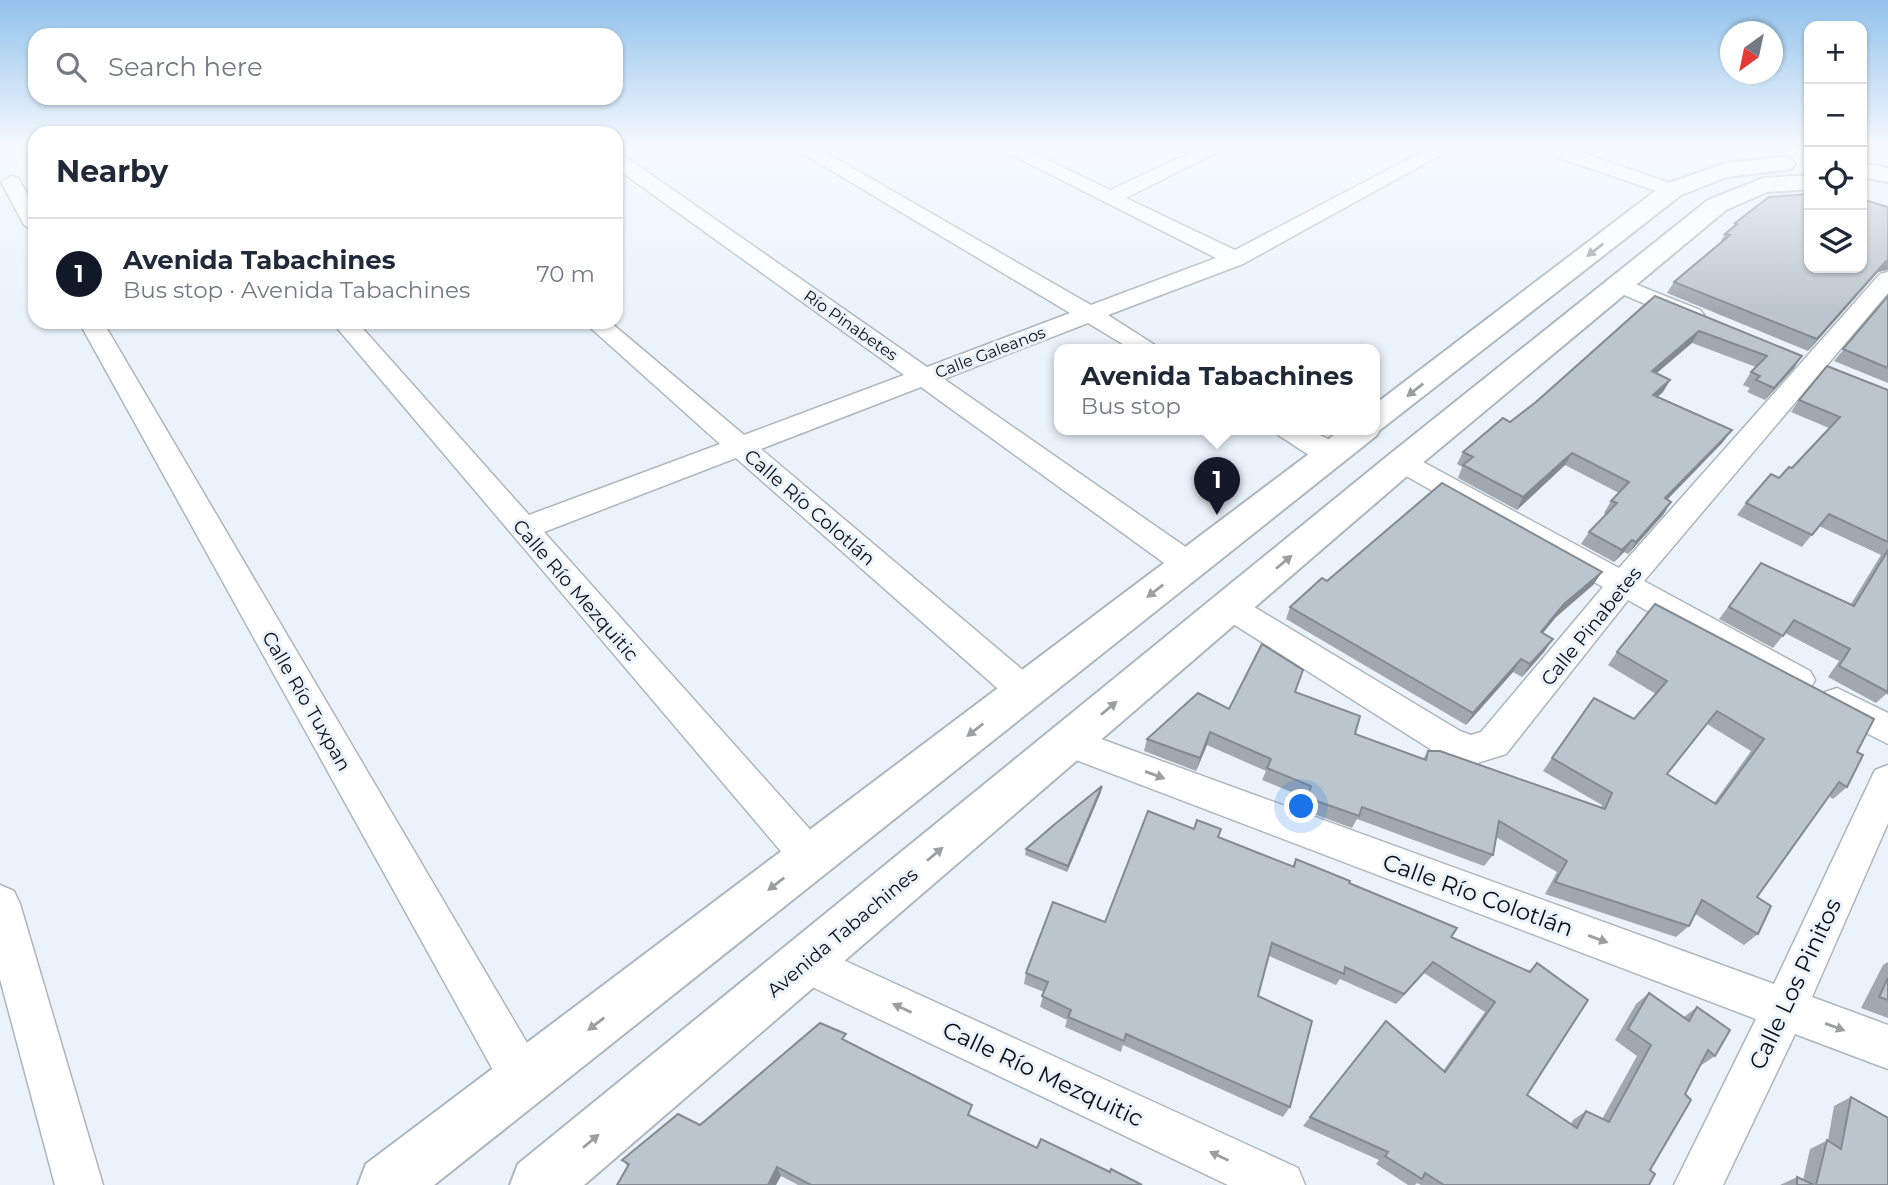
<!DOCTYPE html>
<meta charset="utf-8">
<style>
:root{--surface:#fff;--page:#f2f2f3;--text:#1f2937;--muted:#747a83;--line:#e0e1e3;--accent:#111827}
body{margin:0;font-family:Montserrat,sans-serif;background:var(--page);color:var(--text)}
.controls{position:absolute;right:21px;top:21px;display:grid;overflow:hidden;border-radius:14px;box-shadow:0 2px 5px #0004}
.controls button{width:63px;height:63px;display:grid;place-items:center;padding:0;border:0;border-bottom:2px solid var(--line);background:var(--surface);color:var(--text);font:35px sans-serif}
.compass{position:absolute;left:1720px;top:21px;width:63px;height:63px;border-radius:50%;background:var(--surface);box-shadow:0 2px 5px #0004;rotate:213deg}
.you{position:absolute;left:1302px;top:807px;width:24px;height:24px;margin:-18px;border:5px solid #fff;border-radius:50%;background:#1a73e8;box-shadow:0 0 0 10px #1a73e833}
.badge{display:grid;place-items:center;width:46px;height:46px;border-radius:50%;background:var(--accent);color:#fff;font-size:23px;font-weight:700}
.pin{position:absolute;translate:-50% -58px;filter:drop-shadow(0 2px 4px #0008)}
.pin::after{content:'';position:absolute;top:37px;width:24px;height:21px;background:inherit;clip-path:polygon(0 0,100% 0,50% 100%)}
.popup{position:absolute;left:1054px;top:344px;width:326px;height:91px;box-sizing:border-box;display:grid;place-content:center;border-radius:14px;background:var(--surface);filter:drop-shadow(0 2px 5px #0005);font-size:23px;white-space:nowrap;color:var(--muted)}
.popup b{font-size:26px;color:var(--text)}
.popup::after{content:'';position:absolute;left:50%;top:100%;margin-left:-14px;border:14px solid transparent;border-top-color:var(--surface)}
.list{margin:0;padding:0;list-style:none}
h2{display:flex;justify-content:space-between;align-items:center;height:91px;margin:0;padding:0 28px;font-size:30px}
h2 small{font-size:23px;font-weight:400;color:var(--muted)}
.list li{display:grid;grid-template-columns:46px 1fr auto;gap:21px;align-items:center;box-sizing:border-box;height:112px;padding:0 28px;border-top:2px solid var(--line)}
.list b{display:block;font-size:26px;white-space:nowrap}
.list p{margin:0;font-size:23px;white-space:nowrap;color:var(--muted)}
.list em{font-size:23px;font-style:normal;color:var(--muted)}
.icon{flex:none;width:38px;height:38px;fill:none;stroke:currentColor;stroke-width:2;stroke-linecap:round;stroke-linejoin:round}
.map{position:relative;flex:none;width:1888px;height:1185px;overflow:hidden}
.search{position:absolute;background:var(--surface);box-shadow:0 2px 5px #0004;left:28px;top:28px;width:595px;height:77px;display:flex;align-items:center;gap:18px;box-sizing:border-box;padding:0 24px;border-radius:21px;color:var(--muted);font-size:26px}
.panel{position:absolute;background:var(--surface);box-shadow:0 2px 5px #0004;left:28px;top:126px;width:595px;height:203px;border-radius:21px}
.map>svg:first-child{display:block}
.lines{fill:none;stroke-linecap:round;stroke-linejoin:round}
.minor-casing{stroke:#adb6bd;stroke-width:3}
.tertiary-casing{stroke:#adb6bd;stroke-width:4}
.minor{fill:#fff;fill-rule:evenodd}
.tertiary{fill:#fff;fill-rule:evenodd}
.wall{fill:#a1a9b0;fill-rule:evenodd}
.shaded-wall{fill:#838a90}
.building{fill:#bbc5cd;stroke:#838a90;stroke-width:2;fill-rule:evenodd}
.oneway{fill:#9d9e9f}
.labels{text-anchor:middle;stroke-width:6;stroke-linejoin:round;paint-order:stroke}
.far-street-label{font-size:16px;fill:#0a0d10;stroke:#eaf3fc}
.street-label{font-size:19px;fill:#0a0d10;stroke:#eaf3fc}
.near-street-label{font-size:23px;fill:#0a0d10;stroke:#eaf3fc}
</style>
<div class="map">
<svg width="1888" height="1185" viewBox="0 0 1888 1185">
<rect width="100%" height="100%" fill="#eaf3fc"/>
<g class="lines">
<defs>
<g id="minor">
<path d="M792,147H816L1091,305L1216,258L996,147H1021L1110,190L1202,147H1227L1126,198L1235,250L1431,147H1455L1243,264L1108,315L1161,349H1131L1088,323L944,379L1200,557L1204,565L1200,573L1189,576L1178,573L921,387L761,449L1037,682L1042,692L1037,702L1025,706L1013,702L736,458L544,532L824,845L829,857L824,869L810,875L796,869L332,322H357L529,515L720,444L584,322H610L744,435L904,375L616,168V153L623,155L927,367L1070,313Z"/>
<path d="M1536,147H1565L1679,186L1682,190L1679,194H1665L1539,151Z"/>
<path d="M11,176L18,178L35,206V231L24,225L1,182Z"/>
<path d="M1888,272V293L1644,581L1810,671L1815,680L1810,689L1798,693L1786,689L1628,600L1506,754L1471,765L1435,752L1219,615L1214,607L1219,599L1230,595L1241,599L1460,731L1471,735L1481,732L1603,587L1392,468L1388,462L1392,456L1402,453L1412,456L1619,568L1880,274Z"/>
<path d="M1620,278L1700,310L1704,315L1700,320H1684L1612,290L1609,285L1612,280Z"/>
<path d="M79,322H103L540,1065L547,1081L540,1097L524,1104L508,1097Z"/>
<path d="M1275,429C1300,429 1329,431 1345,455L1341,461C1319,467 1297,446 1278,435Z"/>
<path d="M1837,688L1888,713V744L1825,712L1820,702L1825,692Z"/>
<path d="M1068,727L1774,984L1875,770L1888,765V823L1812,997L1888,1025V1069L1795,1034L1723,1185H1674L1756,1019L1055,752L1050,742L1055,732Z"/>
<path d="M0,885L14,891L20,904L103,1185H55L0,979Z"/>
<path d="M806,943L1298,1168L1305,1185H1228L791,977L785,963L791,949Z"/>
</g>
<g id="tertiary">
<path d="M1783,157L1791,159L1795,164L1791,169L1727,177L1681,195L1380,430L1376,436L434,1185H358L366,1164L1342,429H1374V405L1663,185L1726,163Z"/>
<path d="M1862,163L1888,168V182L1862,177Z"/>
<path d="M1809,175V189L1767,192L1726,210L1414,470L584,1185H510L518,1164L1390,454L1708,200L1763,178Z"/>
</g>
</defs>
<use href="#minor" class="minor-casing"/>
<use href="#tertiary" class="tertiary-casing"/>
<use href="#minor" class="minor"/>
<use href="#tertiary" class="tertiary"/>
</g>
<g class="wall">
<path d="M1888,207V270L1878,272L1808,351L1667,293L1674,282L1719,244L1725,234L1731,229L1735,223Z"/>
<path d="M1655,296L1802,356L1794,368L1765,400L1747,392L1750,388L1743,385L1751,372L1756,367L1692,343L1656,373L1670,380L1663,392L1657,397L1723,442L1667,500L1671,502L1663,515L1628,554L1624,552L1614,562L1581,544L1589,532L1606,514L1604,513L1611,501L1619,493L1565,465L1517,510L1458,478L1462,467L1457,464L1463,452L1510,422L1536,402Z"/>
<path d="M1888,296V383L1834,361Z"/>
<path d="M1888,390V695L1886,694L1876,703L1828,677L1839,661L1785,633L1773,648L1719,619L1761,563L1851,604L1881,555L1819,526L1802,547L1737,515L1746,503L1792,468L1829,428L1791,412L1799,400Z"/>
<path d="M1602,572L1593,585L1556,617L1543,633L1553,639L1544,652L1522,677L1513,672L1466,725L1286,619L1290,607L1327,581Z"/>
<path d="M1617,652L1857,752L1847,787L1833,799L1829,796L1757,897L1758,934L1744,945L1695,914L1689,926L1676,937L1545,894L1557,872L1496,837L1493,855L1484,866L1357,819L1352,828L1303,810L1306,798L1262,780L1266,771L1207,745L1196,771L1144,751L1147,739L1229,709L1295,692L1355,734L1423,759L1428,751L1601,808L1602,805L1543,771L1584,711L1634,719L1656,694L1608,665ZM1707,724L1751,751L1714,803L1667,774Z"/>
<path d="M1101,792L1067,872L1025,855L1026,849Z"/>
<path d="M1194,829L1218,837L1292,867L1296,859L1349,883L1451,937L1528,972L1537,963L1527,1095L1571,1124L1573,1120L1586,1111L1602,1119L1637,1056L1615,1040L1636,1004L1649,993L1684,1017L1697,1007L1715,1056L1700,1066L1685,1094L1650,1170L1649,1185H1421L1417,1183L1415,1185H1408L1376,1164L1379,1160L1303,1126L1386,1021L1443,1071L1485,1012L1424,973L1396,1004L1340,979L1336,985L1269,956L1258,996L1290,1107L1283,1117L1123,1045L1121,1052L1065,1027L1067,1020L1040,1007L1044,992L1024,984L1026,973L1105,922Z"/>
<path d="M1888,962V1018L1861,1008L1883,965Z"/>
<path d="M847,1041L971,1115V1116L1037,1148L1110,1172L1142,1185H798L781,1176L628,1167L622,1160L700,1125Z"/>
<path d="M1851,1097L1888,1185H1780L1797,1177L1803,1180L1810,1149L1828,1140L1834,1106Z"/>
</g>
<g class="shaded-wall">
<path d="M1886,261H1888V270L1878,272L1808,351L1817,339Z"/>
<path d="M1699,331L1692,343L1644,384L1652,371Z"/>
<path d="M1802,356L1794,368L1765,400L1774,388Z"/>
<path d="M1670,380L1663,392L1646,407L1653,395Z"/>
<path d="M1732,430L1723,442L1656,511L1665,498Z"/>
<path d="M1572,453L1565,465L1517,510L1523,497Z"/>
<path d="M1671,502L1663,515L1628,554L1636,542Z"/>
<path d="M1632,540L1624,552L1614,562L1622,550Z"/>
<path d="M1602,572L1593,585L1556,617L1533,645L1541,632L1564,604Z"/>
<path d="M1553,639L1544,652L1522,677L1530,664Z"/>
<path d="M1521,659L1513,672L1466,725L1473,713Z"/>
<path d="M1210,732L1207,745L1196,771L1200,758Z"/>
<path d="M1102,786L1101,792L1067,872L1068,866Z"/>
<path d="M1433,962L1424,973L1396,1004L1404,994Z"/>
<path d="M777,1167L781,1176L776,1185H768Z"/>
</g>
<g class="building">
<path d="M1809,194V268H1862V199L1888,207V261H1886L1817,339L1674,282L1730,235L1725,234L1737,224L1735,223L1769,197Z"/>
<path d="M1655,296L1802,356L1774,388L1756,380L1760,376L1751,372L1767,356L1699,331L1652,371L1670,380L1653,395L1732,430L1665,498L1671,502L1636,542L1632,540L1622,550L1589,532L1617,503L1611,501L1629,482L1572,453L1523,497L1463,465L1473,457L1463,452L1503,418L1510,422L1536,402Z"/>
<path d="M1888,296V368L1843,349Z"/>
<path d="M1827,366L1888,390V542L1829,514L1812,535L1746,503L1771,474L1779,478L1789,467L1792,468L1840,417L1799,400Z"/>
<path d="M1442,483L1602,572L1564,604L1541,632L1553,639L1530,664L1521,659L1473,713L1290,607L1322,578L1327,581Z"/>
<path d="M1888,550V692L1839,666L1850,649L1794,620L1783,636L1729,607L1761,563L1854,606Z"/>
<path d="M1655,604L1874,719L1857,752L1863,755L1847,787L1839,782L1757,897L1771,906L1758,934L1702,900L1689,926L1555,882L1567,861L1499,821L1493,855L1362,807L1359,816L1308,798L1311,786L1267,768L1271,759L1210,732L1200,758L1147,739L1198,693L1229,709L1262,644L1303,670L1295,692L1360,716L1355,734L1426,760L1428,751H1440L1605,809L1612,793L1552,758L1594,698L1634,719L1667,681L1617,652ZM1717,711L1764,739L1716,804L1667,774Z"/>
<path d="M1102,786L1068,866L1026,849L1055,824Z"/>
<path d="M1148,811L1194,829L1197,820L1221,829L1218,837L1294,867L1296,859L1350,881L1349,883L1457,928L1451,937L1530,972L1537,963L1588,1000L1527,1095L1577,1128L1586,1111L1609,1122L1651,1045L1628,1029L1649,993L1689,1021L1697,1007L1730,1030L1715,1056L1708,1050L1685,1094L1691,1100L1650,1170L1655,1174L1649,1185H1444L1425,1173L1422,1179L1385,1156L1388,1152L1310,1117L1386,1021L1445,1072L1495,1002L1433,962L1404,994L1345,967L1344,974L1272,943L1258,996L1312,1021L1290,1107L1126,1034L1124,1041L1068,1017L1071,1010L1042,996L1048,982L1026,973L1053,902L1105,922Z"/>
<path d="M1888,978V1000L1879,997Z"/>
<path d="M820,1023L846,1034L842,1039L972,1105L968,1115L1037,1148L1041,1139L1110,1172L1111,1169L1142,1185H811L777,1167L768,1185H617L629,1164L622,1160L678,1114L700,1125Z"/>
<path d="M1851,1097L1888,1118V1185H1816L1827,1140L1841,1149Z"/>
<path d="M1797,1177L1814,1185H1797Z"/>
</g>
<defs><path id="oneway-solid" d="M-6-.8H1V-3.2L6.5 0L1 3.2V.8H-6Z" transform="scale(1.75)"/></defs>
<g class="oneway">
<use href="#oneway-solid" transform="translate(1595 250) rotate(142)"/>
<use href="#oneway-solid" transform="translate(1415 390) rotate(142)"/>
<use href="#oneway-solid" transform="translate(1284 562) rotate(-40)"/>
<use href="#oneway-solid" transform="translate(1155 591) rotate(142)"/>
<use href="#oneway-solid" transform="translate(1109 708) rotate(-40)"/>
<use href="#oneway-solid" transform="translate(975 730) rotate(142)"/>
<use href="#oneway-solid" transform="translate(1155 775) rotate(20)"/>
<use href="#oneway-solid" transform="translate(935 854) rotate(-40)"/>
<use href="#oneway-solid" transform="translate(776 884) rotate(142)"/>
<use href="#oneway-solid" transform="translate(1598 939) rotate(20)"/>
<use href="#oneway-solid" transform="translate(902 1008) rotate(-155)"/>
<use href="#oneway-solid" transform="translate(596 1024) rotate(142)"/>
<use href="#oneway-solid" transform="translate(1835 1027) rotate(20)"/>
<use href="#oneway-solid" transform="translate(591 1141) rotate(-40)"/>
<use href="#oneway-solid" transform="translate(1219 1156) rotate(-155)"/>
</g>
<linearGradient id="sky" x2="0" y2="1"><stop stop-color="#92c2eb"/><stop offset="0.47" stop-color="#f6fafe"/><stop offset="1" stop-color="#f6fafe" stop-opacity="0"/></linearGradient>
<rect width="1888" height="313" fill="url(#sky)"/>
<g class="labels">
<g class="far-street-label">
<text transform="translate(851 325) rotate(35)" y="6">Río Pinabetes</text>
<text transform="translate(990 352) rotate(-21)" y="6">Calle Galeanos</text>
</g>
<g class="street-label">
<text transform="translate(810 507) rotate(41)" y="7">Calle Río Colotlán</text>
<text transform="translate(576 590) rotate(49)" y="7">Calle Río Mezquitic</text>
<text transform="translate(1591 626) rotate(-51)" y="7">Calle Pinabetes</text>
<text transform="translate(307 701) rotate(60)" y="7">Calle Río Tuxpan</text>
<text transform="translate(842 932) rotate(-40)" y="7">Avenida Tabachines</text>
</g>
<g class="near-street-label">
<text transform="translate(1478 895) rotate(20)" y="8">Calle Río Colotlán</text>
<text transform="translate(1795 984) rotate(-65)" y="8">Calle Los Pinitos</text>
<text transform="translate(1043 1074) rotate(25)" y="8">Calle Río Mezquitic</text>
</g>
</g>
</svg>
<div class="controls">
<button>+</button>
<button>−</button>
<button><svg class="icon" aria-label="locate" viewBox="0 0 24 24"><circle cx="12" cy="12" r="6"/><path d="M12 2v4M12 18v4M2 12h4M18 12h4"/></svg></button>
<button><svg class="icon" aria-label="layers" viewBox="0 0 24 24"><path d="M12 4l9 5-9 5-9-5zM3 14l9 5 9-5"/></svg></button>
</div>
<svg class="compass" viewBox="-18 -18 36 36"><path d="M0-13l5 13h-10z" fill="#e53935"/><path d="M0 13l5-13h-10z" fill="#747a83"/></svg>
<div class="you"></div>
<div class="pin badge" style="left:1217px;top:515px">1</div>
<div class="popup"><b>Avenida Tabachines</b>Bus stop</div>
<div class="search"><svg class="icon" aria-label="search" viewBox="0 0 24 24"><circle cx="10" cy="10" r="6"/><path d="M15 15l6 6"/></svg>Search here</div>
<section class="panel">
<h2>Nearby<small></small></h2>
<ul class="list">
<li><span class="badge">1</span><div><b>Avenida Tabachines</b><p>Bus stop · Avenida Tabachines</p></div><em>70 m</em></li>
</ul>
</section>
</div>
